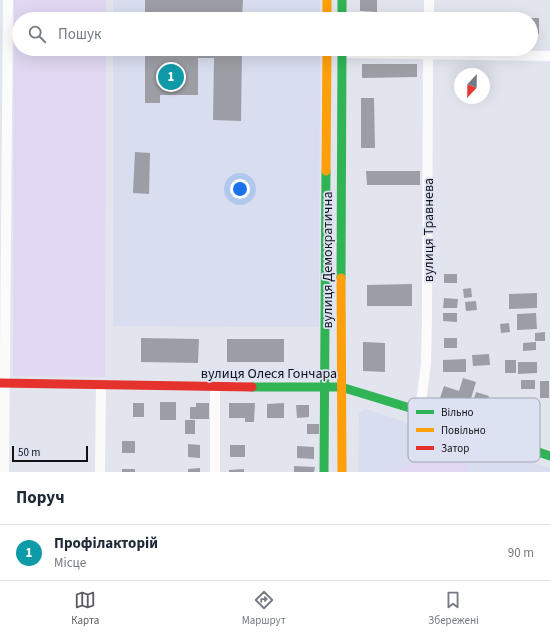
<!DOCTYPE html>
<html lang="uk">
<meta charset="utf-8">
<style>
:root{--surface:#fff;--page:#f6f6f7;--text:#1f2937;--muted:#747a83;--line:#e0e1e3;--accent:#5a5c62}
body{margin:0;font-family:"Source Sans 3",sans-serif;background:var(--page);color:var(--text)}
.compass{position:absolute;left:454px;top:68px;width:36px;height:36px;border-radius:50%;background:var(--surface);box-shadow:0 4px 16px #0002;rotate:202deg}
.scale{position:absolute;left:12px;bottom:10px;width:76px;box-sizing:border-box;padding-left:4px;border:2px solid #101217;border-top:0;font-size:11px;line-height:14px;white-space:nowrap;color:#101217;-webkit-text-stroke:3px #dde2f3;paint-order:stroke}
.you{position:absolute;left:240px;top:189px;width:14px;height:14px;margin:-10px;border:3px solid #fff;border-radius:50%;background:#1a73e8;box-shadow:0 0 0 6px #1a73e833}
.badge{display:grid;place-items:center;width:26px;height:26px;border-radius:50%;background:var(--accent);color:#fff;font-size:13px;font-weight:700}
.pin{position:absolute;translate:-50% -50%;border:2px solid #fff;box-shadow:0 1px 4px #0006}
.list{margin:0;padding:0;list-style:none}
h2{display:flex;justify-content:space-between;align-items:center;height:52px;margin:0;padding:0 16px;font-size:17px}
h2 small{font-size:13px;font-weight:400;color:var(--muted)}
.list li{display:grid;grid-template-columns:26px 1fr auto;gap:12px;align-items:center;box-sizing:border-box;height:56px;padding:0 16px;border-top:1px solid var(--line)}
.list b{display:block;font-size:15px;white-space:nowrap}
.list p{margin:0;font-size:13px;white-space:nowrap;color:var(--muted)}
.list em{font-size:13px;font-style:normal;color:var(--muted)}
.icon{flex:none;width:22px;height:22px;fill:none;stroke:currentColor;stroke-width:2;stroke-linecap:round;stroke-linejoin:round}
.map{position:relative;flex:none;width:550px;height:472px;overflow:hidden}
.search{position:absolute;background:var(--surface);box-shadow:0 4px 16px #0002;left:12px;right:12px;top:12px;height:44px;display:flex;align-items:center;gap:10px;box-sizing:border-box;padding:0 14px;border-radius:22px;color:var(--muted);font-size:15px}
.sheet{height:108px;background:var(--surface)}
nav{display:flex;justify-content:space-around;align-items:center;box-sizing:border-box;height:56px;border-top:1px solid var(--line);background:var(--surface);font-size:11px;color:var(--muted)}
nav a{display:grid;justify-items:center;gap:2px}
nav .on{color:var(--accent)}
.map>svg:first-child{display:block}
.built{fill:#d8ddef}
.green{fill:#e1d7f2}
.building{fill:#9d9ea5}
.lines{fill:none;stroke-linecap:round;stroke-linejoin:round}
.street{stroke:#fbfbfc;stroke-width:10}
.fast{stroke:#30b455;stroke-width:9}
.slow{stroke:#ff9f0a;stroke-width:9}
.jam{stroke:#e5322d;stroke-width:9}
.labels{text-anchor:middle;stroke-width:3.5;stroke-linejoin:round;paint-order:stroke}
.street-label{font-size:14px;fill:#101217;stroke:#dde2f3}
.key{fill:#dde2f3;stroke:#a0a4b1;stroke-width:1}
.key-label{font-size:11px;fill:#101217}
</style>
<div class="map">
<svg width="550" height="472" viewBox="0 0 550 472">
<rect width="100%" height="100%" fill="#e2e5ee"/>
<g class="built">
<rect x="113" y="0" width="207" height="19"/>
<path d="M113,49H320L319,327L113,326Z"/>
<path d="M365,409L550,468V472H358L359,413Z"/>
</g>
<g class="green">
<path d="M14,0H106V19H19V49H106L105,377L13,376Z"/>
<path d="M448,438L469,469L464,472H396Z"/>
</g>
<g class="building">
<path d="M145,0H243L242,19H145Z"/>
<path d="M360,0H377V12L360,11Z"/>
<rect x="531" y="18" width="8" height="16"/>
<path d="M145,49H242L241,121L213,120L214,58H198V95H160V103H145Z"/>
<path d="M362,64H417V77L362,78Z"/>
<path d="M361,98H374L375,148H361Z"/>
<path d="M135,152L150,153L149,194L133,193Z"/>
<path d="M366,171H420V185H367Z"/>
<rect x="444" y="274" width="13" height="9"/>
<path d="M412,284V306H367V285Z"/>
<path d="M471,288L472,297L464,298L463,289Z"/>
<path d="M537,293V308L509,309V294Z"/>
<path d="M444,298L458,299L457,308H443Z"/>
<path d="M476,301L477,310L466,311L465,302Z"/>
<path d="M443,313H457V322L443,321Z"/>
<path d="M536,313L537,329L517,330V314Z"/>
<path d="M509,323L510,332L501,333L500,324Z"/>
<path d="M545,332V341H535V333Z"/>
<path d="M141,338L199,339L198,363L141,362Z"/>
<rect x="444" y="338" width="13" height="10"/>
<rect x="227" y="339" width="57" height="23"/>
<path d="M363,342L385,343V372L363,371Z"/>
<path d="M536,342V350L523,351V343Z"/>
<path d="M489,354L490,365L473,366L472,355Z"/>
<path d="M466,359V372H443V360Z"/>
<rect x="505" y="360" width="11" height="13"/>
<path d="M518,362H537V373L518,374Z"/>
<path d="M463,378L476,382L467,412L454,407L455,403L440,398L444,386L459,391Z"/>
<rect x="521" y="380" width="14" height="9"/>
<rect x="540" y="381" width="9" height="17"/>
<path d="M476,392L489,396L483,412L471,408Z"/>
<rect x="160" y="402" width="16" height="18"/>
<rect x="133" y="403" width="11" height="14"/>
<path d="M196,403H209V419H190V407H196Z"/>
<path d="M229,403H255L254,422H245V418H229Z"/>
<path d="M284,403V418H267V404Z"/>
<path d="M296,405H309V417L297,418Z"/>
<rect x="185" y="420" width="10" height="14"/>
<rect x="307" y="424" width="12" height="10"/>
<rect x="122" y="441" width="13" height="12"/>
<path d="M188,444L200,445V458L188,457Z"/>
<rect x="230" y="445" width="15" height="12"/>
<path d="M297,446L314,447V459L297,458Z"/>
<path d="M294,466L315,467L314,472H294Z"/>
<path d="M200,468V472H188V469Z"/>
<rect x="122" y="469" width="13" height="3"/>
<path d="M244,469V472H229V470Z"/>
</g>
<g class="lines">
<g class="street">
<path d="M429,19V0"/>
<path d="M342,53L550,56"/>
<path d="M420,411L426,363L427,320L428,49"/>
<path d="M4,472L8,0"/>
<path d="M100,472L101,386"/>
<path d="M215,472V387"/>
</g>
<g class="fast">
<path d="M342,0V19"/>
<path d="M341,278L342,49"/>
<path d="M252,387H341L420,411L550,456"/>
<path d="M324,472L326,171"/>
</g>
<g class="slow">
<path d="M327,0V19"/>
<path d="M326,171L327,49"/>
<path d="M341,278L342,472"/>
</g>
<path class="jam" d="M0,383L252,387"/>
</g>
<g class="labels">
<g class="street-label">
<text transform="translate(428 230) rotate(-90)" y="5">вулиця Травнева</text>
<text transform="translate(327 260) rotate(-90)" y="5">вулиця Демократична</text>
<text x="269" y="378">вулиця Олеся Гончара</text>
</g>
</g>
<rect x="408" y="398" width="132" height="64" rx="6" class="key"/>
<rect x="416" y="410" width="18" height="4" fill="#30b455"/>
<rect x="416" y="428" width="18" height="4" fill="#ff9f0a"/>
<rect x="416" y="446" width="18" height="4" fill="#e5322d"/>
<g class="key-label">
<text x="441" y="416">Вільно</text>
<text x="441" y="434">Повільно</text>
<text x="441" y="452">Затор</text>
</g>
</svg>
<svg class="compass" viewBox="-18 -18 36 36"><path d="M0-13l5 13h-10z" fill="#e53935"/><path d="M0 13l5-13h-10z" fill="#747a83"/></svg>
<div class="scale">50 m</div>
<div class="you"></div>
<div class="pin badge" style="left:171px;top:77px;background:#0f9aa8">1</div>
<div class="search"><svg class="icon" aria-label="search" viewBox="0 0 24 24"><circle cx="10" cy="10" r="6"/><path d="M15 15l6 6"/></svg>Пошук</div>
</div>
<section class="sheet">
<h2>Поруч<small></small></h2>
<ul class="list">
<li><span class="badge" style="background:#0f9aa8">1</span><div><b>Профілакторій</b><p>Місце</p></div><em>90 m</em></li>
</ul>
</section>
<nav>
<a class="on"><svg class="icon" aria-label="map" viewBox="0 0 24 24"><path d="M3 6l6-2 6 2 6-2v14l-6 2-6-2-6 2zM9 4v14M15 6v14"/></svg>Карта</a>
<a><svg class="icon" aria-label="directions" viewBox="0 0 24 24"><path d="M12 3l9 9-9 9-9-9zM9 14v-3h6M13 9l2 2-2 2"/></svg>Маршрут</a>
<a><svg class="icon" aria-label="saved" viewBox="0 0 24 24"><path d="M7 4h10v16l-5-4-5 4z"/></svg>Збережені</a>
</nav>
